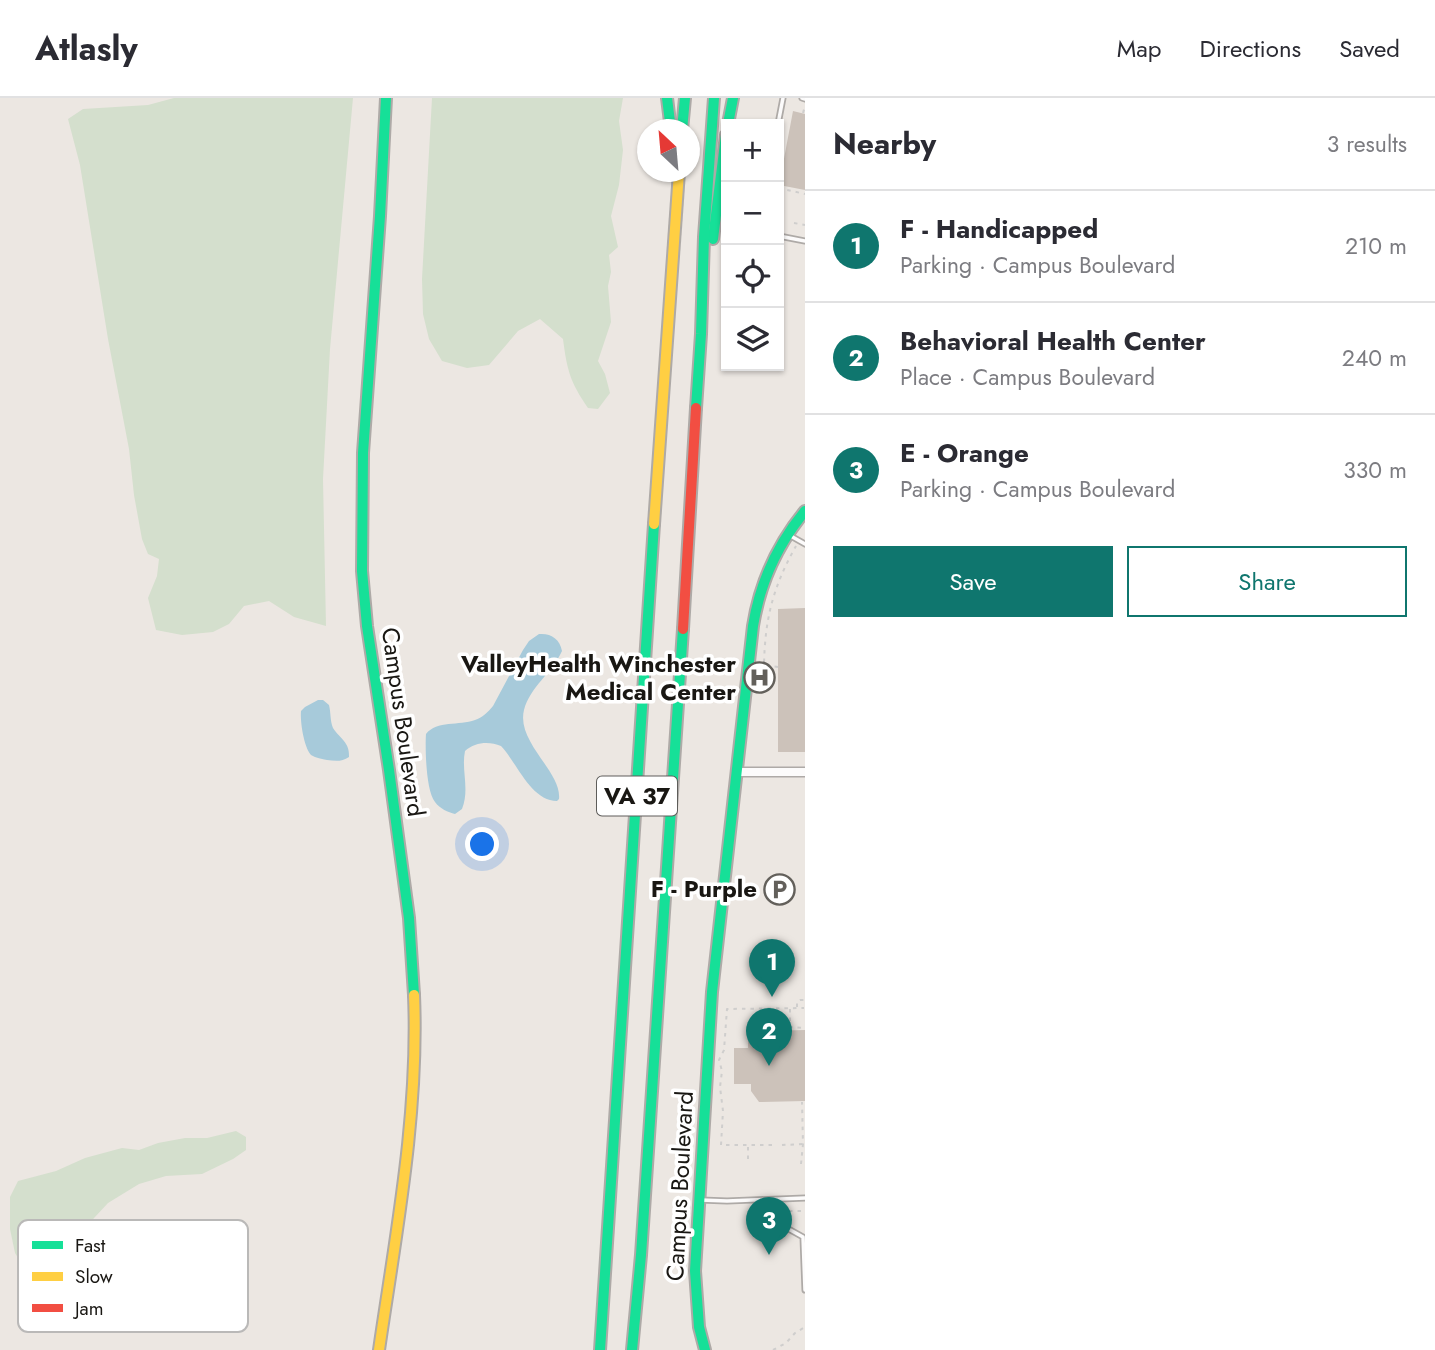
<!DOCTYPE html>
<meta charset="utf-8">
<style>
:root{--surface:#fff;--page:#f2f2f3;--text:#2b2b33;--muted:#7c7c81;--line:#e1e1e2;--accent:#0f766e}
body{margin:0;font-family:Jost,sans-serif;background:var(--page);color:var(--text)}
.controls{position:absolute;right:21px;top:21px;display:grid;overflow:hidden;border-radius:0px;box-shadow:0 2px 5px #0004}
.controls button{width:63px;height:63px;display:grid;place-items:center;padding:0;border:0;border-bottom:2px solid var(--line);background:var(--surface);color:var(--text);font:35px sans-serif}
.compass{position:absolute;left:637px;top:21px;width:63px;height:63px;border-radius:50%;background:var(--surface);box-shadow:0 2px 5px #0004;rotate:334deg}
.you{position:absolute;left:483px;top:747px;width:24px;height:24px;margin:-18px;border:5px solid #fff;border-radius:50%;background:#1a73e8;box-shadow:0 0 0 10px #1a73e833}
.badge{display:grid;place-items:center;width:46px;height:46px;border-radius:50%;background:var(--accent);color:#fff;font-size:23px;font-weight:700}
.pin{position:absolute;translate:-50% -58px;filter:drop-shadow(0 2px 4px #0008)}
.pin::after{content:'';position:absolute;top:37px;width:24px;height:21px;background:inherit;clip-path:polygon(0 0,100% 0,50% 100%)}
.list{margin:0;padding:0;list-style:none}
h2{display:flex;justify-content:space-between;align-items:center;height:91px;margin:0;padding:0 28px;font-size:30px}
h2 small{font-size:23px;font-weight:400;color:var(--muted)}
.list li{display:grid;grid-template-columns:46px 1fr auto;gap:21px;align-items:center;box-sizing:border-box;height:112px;padding:0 28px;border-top:2px solid var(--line)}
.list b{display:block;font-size:26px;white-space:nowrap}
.list p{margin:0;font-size:23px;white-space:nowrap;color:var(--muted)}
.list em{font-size:23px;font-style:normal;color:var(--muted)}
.actions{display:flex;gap:14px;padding:21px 28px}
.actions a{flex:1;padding:16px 0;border:2px solid var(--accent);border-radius:0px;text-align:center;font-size:24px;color:var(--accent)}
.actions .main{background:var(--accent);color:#fff}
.icon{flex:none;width:38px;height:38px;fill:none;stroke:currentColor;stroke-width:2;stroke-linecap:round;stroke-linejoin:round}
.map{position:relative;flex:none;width:805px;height:1252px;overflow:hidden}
header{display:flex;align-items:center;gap:42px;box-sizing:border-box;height:98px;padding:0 35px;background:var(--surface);border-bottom:2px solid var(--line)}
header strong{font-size:33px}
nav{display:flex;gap:38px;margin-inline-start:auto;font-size:24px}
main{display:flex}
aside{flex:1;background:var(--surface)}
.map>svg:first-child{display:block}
.green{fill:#d4dfcd}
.water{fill:#a7cada}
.building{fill:#ccc2ba}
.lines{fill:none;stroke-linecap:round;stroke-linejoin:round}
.lane-casing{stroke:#aeaaa7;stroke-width:7}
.street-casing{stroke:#aeaaa7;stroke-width:11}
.fast-casing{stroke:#aeaaa7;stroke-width:14}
.slow-casing{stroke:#aeaaa7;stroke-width:14}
.jam-casing{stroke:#aeaaa7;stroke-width:14}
.path{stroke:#cfcecd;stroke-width:2;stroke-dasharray:3.5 5;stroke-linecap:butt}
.lane{stroke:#fcfbfb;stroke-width:3.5}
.street{stroke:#fcfbfb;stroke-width:8}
.fast{stroke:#16e098;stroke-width:10}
.slow{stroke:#ffcf43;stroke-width:10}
.jam{stroke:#f24e42;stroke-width:10}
.labels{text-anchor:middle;stroke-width:7;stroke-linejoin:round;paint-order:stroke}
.shield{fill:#fff;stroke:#5e5d5a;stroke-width:2}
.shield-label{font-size:23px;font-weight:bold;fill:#191713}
.poi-label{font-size:24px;font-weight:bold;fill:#191713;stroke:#fff;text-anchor:end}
.street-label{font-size:24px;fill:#191713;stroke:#fff}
.key{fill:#fff;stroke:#bab9b8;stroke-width:2}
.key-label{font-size:19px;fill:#191713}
</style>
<header>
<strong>Atlasly</strong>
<nav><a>Map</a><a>Directions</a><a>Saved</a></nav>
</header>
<main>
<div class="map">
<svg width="805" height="1252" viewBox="0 0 805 1252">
<rect width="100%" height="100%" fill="#ece7e2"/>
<g class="green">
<path d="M174,0H353L330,251L323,381L326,528L294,519L269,503L244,508L229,526L213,534L182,537L156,532L148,500L157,478L159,461L148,456L142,441L134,397L129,351L108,241L80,67L68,21L83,11L148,7Z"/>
<path d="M432,0H623L619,23L623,52L619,87L611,118L618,149L609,157L611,174L608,188L611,224L598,263L605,276L610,295L598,311L588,310C570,284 567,272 563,241L540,221L518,233L489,267L467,270L442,263L429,241L423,216L422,181Z"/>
<path d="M236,1033L246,1039V1052L233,1061L202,1076L166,1078L139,1086L108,1105L81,1134L44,1167L25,1171L15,1155L10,1131V1099L18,1083L56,1073L85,1060L122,1050L139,1052L158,1045L185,1040H207Z"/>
</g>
<g class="water">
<path d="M539,536C551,535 560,541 562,553C552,575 530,589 524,612C516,644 562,674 559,701L557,703C531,703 517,665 501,648C489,643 475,644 465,653C461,672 470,691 462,711L455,716C448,714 440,711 435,704C426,693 425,651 426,636C437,622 459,628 475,622C482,620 488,614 493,608L523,552L529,543Z"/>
<path d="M318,602H323L329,607C331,615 330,623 333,630C340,641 350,644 349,659C342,664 335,663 327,662C322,661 316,660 311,657C304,649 300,624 301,613L305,609Z"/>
</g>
<g class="building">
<path d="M793,13L805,16V92L779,87Z"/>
<path d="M805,510V654H778V511Z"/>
<path d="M805,932V1003L759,1004L751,993V986H734V950H748V943L760,933Z"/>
</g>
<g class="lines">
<defs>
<g id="lane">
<path d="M802,0L805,1"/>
<path d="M778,26L783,0"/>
<path d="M779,138L805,143"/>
<path d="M789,437L805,446"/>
<path d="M701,1102L727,1103L805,1100"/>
<path d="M776,1124L803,1139L805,1192"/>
</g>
<path id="street" d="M738,674H805"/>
<g id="fast">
<path d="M386,0L380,118L363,355L362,473L367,528L389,672L409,820L414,897"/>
<path d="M667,0L671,32"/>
<path d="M728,26L733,0"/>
<path d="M682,32L685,0"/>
<path d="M713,141L726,37"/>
<path d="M696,310L701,236L704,139L714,0"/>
<path d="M600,1252L654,426"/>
<path d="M632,1252L641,1157L683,531"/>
<path d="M705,1252L699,1229L695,1173L712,894L753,528C760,484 777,447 805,413"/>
</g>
<g id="slow">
<path d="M654,426L679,74"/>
<path d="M379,1252C396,1135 419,1016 414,897"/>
</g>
<path id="jam" d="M683,531L696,310"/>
</defs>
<use href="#lane" class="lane-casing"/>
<use href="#street" class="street-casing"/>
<use href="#fast" class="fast-casing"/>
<use href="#slow" class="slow-casing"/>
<use href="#jam" class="jam-casing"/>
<g class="path">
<path d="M803,15L805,8"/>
<path d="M779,90L805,96"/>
<path d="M794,125L805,127"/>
<path d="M778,569L764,567C765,520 773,489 796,448"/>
<path d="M797,909V904L800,902H805"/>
<path d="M790,911V929L805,930"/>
<path d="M762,933L766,911"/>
<path d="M772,1047H721L723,1013L720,989L722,973L719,962L724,952L727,911L804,910"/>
<path d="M782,1047L805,1046"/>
<path d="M748,1049V1065"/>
<path d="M801,1066L803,1046L802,1004"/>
<path d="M789,1113H805"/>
<path d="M773,1252L786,1245L795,1235L805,1229"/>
</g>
<use href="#lane" class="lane"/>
<use href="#street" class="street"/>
<use href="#fast" class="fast"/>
<use href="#slow" class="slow"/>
<use href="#jam" class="jam"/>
</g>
<defs>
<symbol id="hospital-ring" viewBox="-11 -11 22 22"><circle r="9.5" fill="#fff" stroke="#63605b" stroke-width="1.5"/><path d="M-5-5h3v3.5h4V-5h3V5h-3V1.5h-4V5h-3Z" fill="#63605b"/></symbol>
<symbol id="parking-ring" viewBox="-11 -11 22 22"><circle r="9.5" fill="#fff" stroke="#63605b" stroke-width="1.5"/><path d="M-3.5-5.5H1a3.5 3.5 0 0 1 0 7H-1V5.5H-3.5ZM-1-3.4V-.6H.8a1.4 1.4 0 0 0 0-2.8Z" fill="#63605b"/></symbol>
</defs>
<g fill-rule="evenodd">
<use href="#hospital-ring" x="742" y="562" width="35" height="35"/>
<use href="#parking-ring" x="762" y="774" width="35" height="35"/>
</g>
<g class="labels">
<rect class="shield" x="597" y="678.5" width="80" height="39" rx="5"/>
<g class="shield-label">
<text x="637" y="706">VA 37</text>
</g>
<g class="poi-label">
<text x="736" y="574">ValleyHealth Winchester<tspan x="736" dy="28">Medical Center</tspan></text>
<text x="757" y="799">F - Purple</text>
</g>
<g class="street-label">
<text transform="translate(403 624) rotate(82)" y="8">Campus Boulevard</text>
<text transform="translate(680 1088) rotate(-87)" y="8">Campus Boulevard</text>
</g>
</g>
<rect x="18" y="1122" width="230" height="112" rx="10" class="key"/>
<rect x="32" y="1143" width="31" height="8" fill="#16e098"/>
<rect x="32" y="1174" width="31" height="9" fill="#ffcf43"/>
<rect x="32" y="1206" width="31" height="8" fill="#f24e42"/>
<g class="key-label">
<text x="75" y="1154">Fast</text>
<text x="75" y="1185">Slow</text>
<text x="75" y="1217">Jam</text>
</g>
</svg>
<div class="controls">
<button>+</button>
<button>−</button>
<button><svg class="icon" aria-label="locate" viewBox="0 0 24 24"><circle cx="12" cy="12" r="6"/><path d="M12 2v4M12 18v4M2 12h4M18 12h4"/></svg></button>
<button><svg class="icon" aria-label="layers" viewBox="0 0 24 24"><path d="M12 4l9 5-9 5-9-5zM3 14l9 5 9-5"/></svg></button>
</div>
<svg class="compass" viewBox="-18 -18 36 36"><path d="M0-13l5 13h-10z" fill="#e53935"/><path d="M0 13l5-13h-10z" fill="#7c7c81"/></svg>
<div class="you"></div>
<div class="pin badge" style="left:772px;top:899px">1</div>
<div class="pin badge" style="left:769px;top:968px">2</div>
<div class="pin badge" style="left:769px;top:1157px">3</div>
</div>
<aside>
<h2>Nearby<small>3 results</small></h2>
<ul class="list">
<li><span class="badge">1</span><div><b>F - Handicapped</b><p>Parking · Campus Boulevard</p></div><em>210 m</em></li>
<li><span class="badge">2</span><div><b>Behavioral Health Center</b><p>Place · Campus Boulevard</p></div><em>240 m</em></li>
<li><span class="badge">3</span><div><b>E - Orange</b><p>Parking · Campus Boulevard</p></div><em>330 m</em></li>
</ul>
<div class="actions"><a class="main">Save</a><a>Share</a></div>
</aside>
</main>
